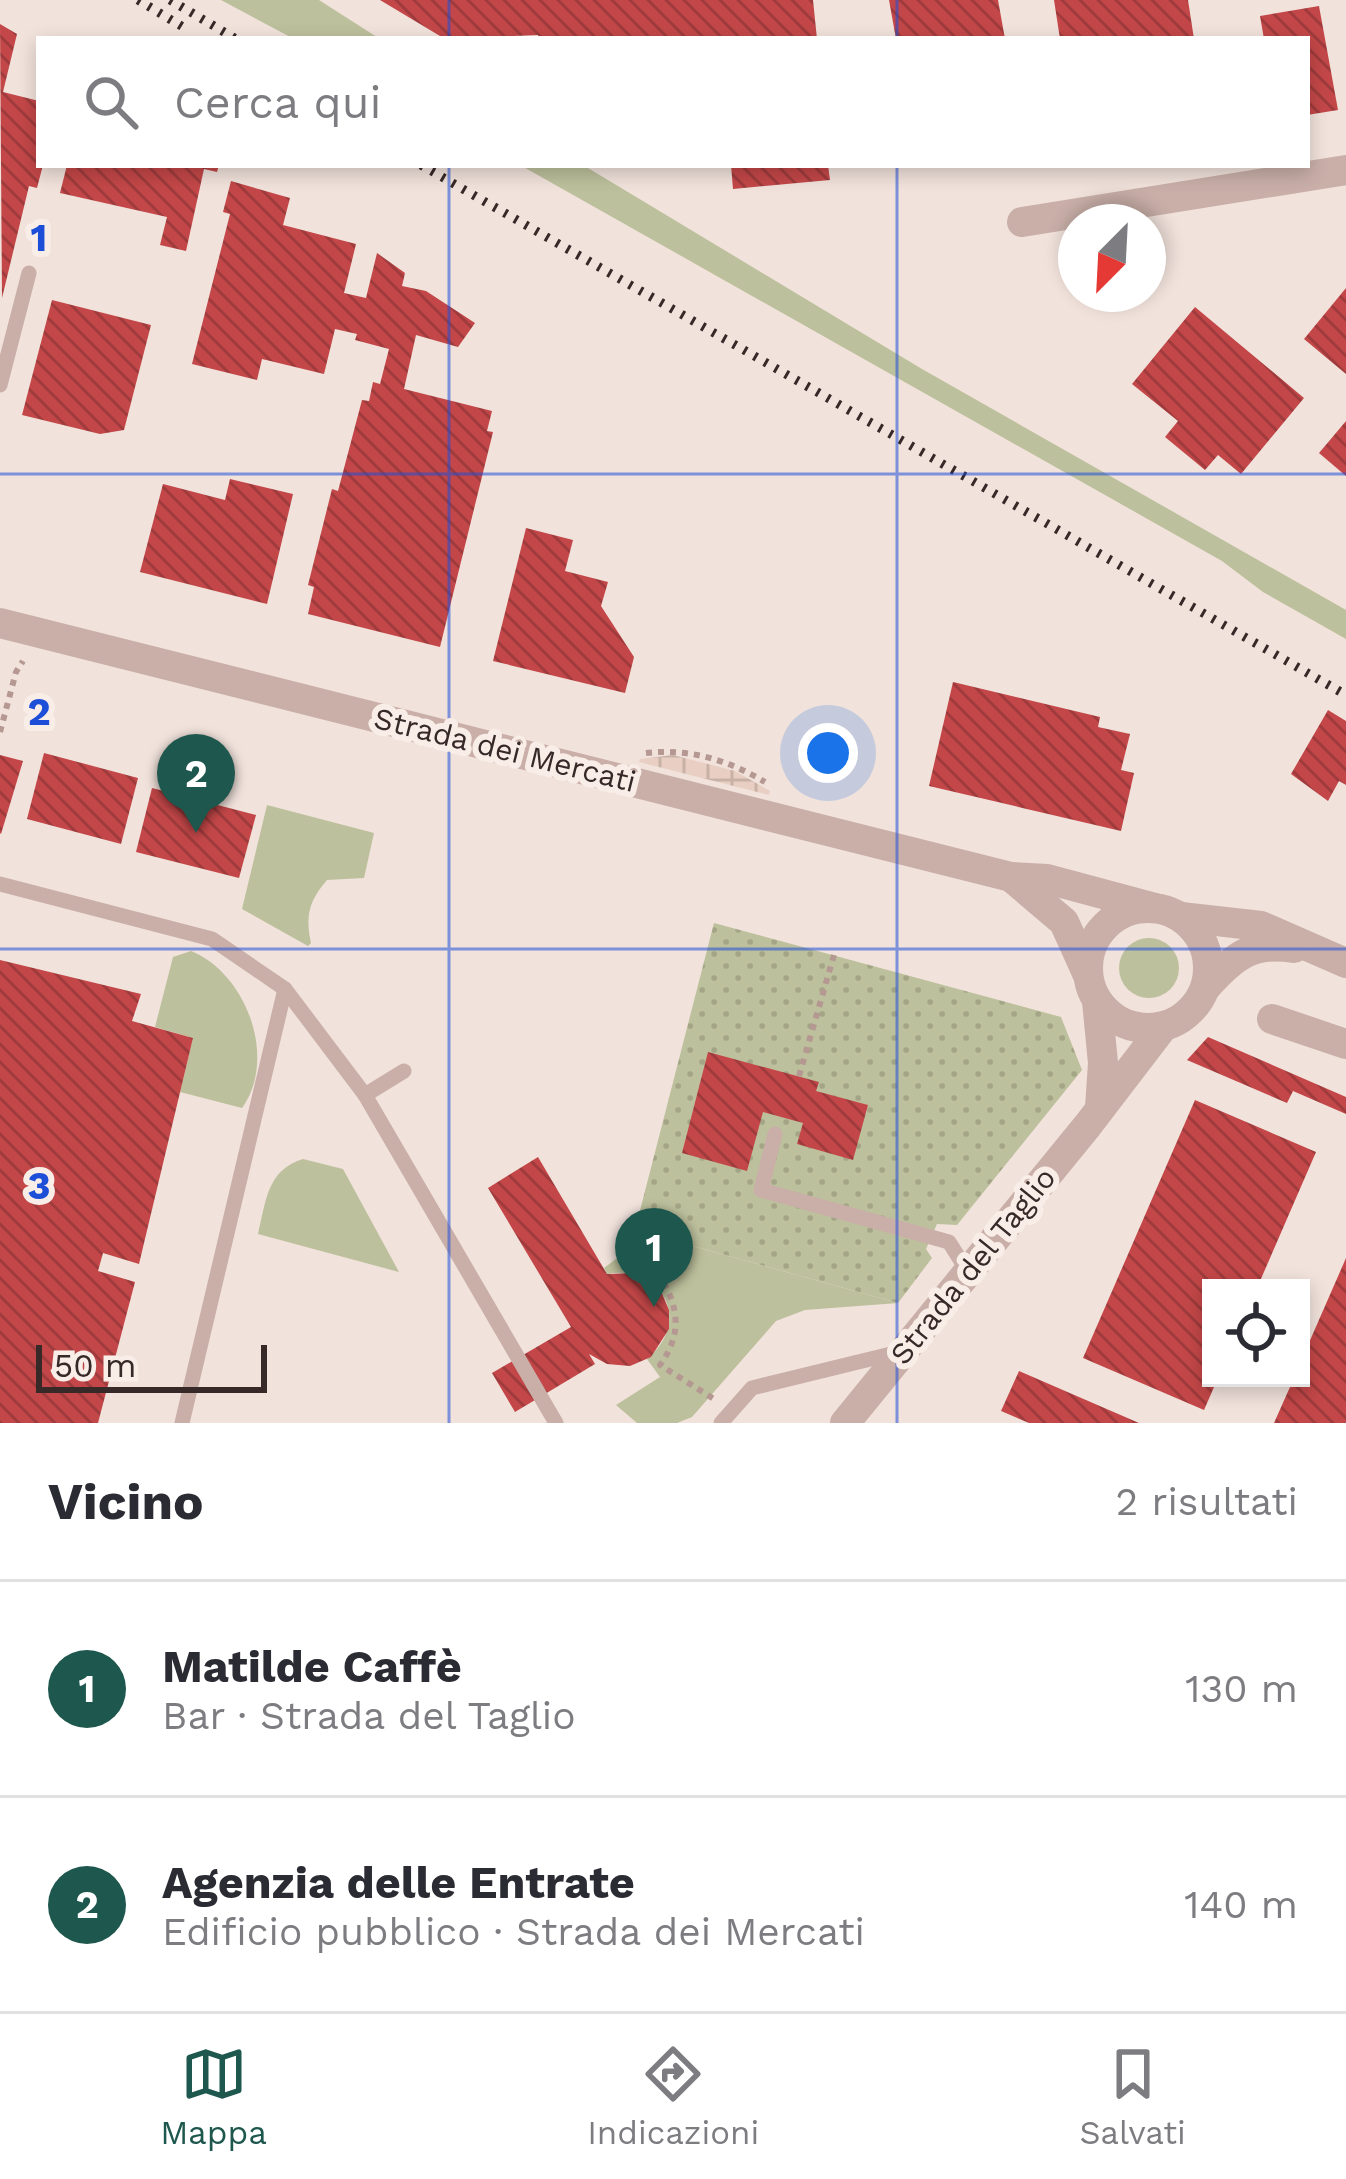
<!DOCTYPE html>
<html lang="it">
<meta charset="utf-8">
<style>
:root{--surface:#fff;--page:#f2f2f3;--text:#2b2b33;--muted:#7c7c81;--line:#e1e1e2;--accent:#1e574d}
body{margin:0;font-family:"Work Sans",sans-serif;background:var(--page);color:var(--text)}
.controls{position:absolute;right:36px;bottom:36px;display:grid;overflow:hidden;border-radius:0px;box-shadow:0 6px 18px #0003}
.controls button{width:108px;height:108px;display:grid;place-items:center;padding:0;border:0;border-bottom:3px solid var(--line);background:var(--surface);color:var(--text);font:60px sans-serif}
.compass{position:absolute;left:1058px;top:204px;width:108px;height:108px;border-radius:50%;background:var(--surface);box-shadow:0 6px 18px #0003;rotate:204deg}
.scale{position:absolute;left:36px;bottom:30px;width:231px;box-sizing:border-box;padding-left:12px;border:6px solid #362928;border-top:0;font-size:33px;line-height:42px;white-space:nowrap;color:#362928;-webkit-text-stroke:9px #f9ede8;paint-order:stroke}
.you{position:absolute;left:828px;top:753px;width:42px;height:42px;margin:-30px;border:9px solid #fff;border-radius:50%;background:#1a73e8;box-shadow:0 0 0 18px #1a73e833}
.badge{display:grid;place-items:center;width:78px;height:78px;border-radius:50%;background:var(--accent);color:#fff;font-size:39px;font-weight:700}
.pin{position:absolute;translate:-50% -99px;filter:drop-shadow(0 3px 6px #0008)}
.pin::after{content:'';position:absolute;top:63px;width:42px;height:36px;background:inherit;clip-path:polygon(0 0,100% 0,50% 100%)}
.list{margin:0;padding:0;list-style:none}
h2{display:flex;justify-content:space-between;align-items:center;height:156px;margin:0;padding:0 48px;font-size:51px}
h2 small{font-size:39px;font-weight:400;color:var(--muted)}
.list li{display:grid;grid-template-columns:78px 1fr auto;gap:36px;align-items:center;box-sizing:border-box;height:216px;padding:0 48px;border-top:3px solid var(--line)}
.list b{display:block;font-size:45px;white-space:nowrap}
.list p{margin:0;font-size:39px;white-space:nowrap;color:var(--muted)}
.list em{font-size:39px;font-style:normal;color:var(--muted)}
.icon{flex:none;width:66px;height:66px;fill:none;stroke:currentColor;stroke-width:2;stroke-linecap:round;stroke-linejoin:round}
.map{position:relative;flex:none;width:1346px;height:1423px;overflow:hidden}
.search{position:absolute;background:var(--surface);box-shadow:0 6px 18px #0003;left:36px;right:36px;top:36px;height:132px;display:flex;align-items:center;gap:30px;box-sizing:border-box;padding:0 42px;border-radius:0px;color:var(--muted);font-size:45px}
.sheet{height:588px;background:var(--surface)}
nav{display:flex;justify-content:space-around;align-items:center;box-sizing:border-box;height:168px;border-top:3px solid var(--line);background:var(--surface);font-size:33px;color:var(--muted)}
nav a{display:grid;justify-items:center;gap:6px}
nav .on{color:var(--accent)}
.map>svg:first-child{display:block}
.grass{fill:#bdc09c}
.park{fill:url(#park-dots)}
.plaza{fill:url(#plaza-grid)}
.building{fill:url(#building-back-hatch)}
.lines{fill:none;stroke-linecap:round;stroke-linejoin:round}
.path{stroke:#b59892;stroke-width:6;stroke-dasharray:6 6;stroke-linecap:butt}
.service{stroke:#c9afa8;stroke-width:15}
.minor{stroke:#c9afa8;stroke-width:30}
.tertiary{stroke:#c9afa8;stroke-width:30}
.rail{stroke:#362928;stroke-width:9;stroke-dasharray:3 9;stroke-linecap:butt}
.grid{fill:none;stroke:#1d4ed8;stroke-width:3;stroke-opacity:0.55}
.labels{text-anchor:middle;stroke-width:12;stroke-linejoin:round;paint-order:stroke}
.street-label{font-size:30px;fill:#362928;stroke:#f9ede8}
.grid-label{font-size:39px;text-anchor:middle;font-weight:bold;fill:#1d4ed8;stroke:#f9ede8;stroke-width:12;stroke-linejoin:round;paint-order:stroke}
</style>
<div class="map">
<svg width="1346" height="1423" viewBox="0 0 1346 1423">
<defs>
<pattern id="park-dots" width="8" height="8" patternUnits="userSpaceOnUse" patternTransform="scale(3)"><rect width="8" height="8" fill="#bdc09c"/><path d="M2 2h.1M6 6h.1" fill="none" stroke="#a3a586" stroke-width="1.8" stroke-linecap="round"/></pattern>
<pattern id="plaza-grid" width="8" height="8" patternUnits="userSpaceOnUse" patternTransform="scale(3)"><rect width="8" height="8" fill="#e9cfc3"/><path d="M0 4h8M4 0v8" fill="none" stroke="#c8b2a8"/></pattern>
<pattern id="building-back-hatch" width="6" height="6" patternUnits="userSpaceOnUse" patternTransform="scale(3)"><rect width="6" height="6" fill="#c34748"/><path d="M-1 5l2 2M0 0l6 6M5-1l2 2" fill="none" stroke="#9f3b3c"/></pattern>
</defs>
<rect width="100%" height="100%" fill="#f1e2db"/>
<g class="grass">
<path d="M221,0H319L380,39H294Z"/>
<path d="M520,165H583L922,369L1346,610V639L1263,592L1222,561Z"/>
<path d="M267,805L374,833L364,878L327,880C309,901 305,916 311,943L308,946L242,909Z"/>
<circle cx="1149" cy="968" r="30"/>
<path d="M191,951C246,973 278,1058 242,1108L180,1092L193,1038L155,1027L173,957Z"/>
<path d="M303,1159L343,1169L399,1272L258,1234C266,1201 267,1170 303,1159Z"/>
<path d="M649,1234L898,1303L805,1310L776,1321L692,1417L677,1423H637L616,1405L660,1377L647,1359C692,1322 664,1264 607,1274L604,1268Z"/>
</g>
<path class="park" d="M714,923L1061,1017L1082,1070L957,1225L937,1224L926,1249L932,1258L898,1303L635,1230Z"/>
<path class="plaza" d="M673,755L735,771L770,791L769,795L639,762L640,759Z"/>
<g class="building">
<path d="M380,0H813L817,39H539L538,35L445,39Z"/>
<path d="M889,0H998L1005,39H896Z"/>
<path d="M1054,0H1188L1194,39H1060Z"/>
<path d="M1319,6L1338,110L1307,115V39H1264L1260,16Z"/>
<path d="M0,24L17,34L3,92L39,101V165H43L37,188L29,186L2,298Z"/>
<path d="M67,165H219L217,172L204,169L186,251L160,245L167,217L60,193Z"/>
<path d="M731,165H828L830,180L733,189Z"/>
<path d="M231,181L290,198L283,225L356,244L344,293L366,298L377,253L405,273L402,286L426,291L475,323L458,347L416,335L404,389L492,411L487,431L493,432L440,647L308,614L314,587L308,585L332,489L338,491L362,400L369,401L373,382L380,384L389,349L355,340L357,334L335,329L324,374L262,359L257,380L192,364L230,214L223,212Z"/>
<path d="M1346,288V374L1304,339Z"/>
<path d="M52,300L151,325L124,430L100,434L22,415Z"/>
<path d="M1195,307L1304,398L1241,474L1218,455L1205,470L1165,437L1178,421L1132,384Z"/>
<path d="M1346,421V476L1319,453Z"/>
<path d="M230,479L293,494L267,604L140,572L163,484L225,500Z"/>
<path d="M526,528L573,540L565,571L608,582L601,606L634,657L625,693L493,661Z"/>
<path d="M953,682L1100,717L1098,727L1130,734L1121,770L1134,773L1121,831L929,786Z"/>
<path d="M1328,710L1346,721V785L1339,781L1328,801L1291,774Z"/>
<path d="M44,753L138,778L121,844L27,819Z"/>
<path d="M0,755L23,761L1,834L0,833Z"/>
<path d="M152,788L256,815L239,878L136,852Z"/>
<path d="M0,960L141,994L132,1021L193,1038L139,1264L103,1253L98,1271L135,1282L98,1423H0Z"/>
<path d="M1208,1037L1346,1097V1114L1293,1091L1287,1103L1187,1060Z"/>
<path d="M708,1052L819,1082L816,1091L868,1105L853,1160L797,1144L803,1123L763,1112L747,1171L682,1153Z"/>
<path d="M1195,1100L1316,1152L1257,1288H1211V1378H1218L1204,1410L1083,1358Z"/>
<path d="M538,1157L607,1274L636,1273L661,1291L669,1310V1329L651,1357L630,1366L607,1364L589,1354L595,1364L515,1412L492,1373L571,1327L488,1188Z"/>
<path d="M1346,1258V1423H1274L1294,1378H1301V1361Z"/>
<path d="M1019,1371L1139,1423H1029L1001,1411Z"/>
</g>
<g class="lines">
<g class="path">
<path d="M0,732L16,672L23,661"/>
<path d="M646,753C689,748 728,760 765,782"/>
<path d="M799,1076L834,955"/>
<path d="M654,1283L662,1280C680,1310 681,1336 660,1365L714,1399"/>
</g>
<g class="service">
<path d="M0,385L29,273"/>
<path d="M0,884L212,939L285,989L365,1095L556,1423"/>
<path d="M365,1095L404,1071"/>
<path d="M775,1134L761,1190L949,1242L968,1272"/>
<path d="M182,1423L285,989"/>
<path d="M721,1423L752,1388L895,1353"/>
</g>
<g class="minor">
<path d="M1022,222L1346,170"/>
<path d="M1097,1001L1103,1063L1100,1108"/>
<path d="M1272,1019L1346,1044"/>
<path d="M845,1423L1088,1125L1163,1027"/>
</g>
<g class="tertiary">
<path d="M0,623L1011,877L1047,879L1155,908"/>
<path d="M1011,877L1064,922L1087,973"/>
<circle cx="1148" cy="968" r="60"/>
<path d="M1181,917L1261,926L1346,963"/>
<path d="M1207,986C1234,956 1253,941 1294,948"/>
</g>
<g class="rail">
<path d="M138,0L183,27"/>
<path d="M170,0L236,39"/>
<path d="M421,165L1346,695"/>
</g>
</g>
<path class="grid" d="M449,0V39M897,0V39M449,165V1423M897,165V1423M0,474H1346M0,949H1346"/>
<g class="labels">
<g class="street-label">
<text transform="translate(505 750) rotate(14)" y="10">Strada dei Mercati</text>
<text transform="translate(973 1266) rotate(-51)" y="10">Strada del Taglio</text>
</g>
</g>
<g class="grid-label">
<text x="39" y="251">1</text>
<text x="39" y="725">2</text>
<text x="39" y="1199">3</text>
</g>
</svg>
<div class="controls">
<button><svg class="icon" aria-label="locate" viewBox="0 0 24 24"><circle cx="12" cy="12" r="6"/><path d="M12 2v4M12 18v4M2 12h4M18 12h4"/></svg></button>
</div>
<svg class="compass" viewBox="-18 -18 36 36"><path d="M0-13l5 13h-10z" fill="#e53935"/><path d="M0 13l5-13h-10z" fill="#7c7c81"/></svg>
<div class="scale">50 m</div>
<div class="you"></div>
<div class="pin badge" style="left:654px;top:1307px">1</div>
<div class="pin badge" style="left:196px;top:833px">2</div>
<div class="search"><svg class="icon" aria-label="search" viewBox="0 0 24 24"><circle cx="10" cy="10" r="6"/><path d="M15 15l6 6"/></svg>Cerca qui</div>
</div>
<section class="sheet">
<h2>Vicino<small>2 risultati</small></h2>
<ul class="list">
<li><span class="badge">1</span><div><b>Matilde Caffè</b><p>Bar · Strada del Taglio</p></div><em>130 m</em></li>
<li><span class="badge">2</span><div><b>Agenzia delle Entrate</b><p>Edificio pubblico · Strada dei Mercati</p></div><em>140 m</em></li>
</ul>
</section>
<nav>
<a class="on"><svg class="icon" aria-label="map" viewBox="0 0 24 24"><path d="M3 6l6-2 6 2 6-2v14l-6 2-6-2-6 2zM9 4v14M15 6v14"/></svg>Mappa</a>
<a><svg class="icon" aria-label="directions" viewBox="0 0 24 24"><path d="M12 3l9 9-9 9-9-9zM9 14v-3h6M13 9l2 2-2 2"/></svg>Indicazioni</a>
<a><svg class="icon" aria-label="saved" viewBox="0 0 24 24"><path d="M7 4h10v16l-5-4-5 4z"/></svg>Salvati</a>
</nav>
